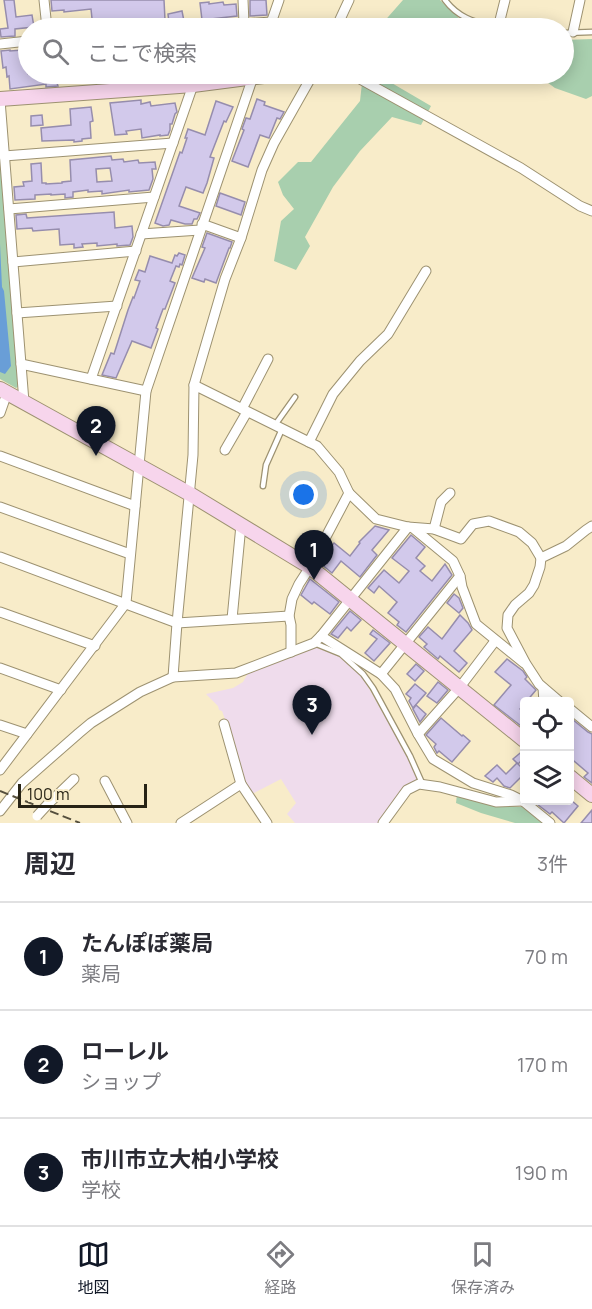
<!DOCTYPE html>
<html lang="ja">
<meta charset="utf-8">
<style>
:root{--surface:#fff;--page:#f2f2f3;--text:#2b2b33;--muted:#7c7c81;--line:#e1e1e2;--accent:#111827}
body{margin:0;font-family:Manrope,"Noto Sans JP",sans-serif;background:var(--page);color:var(--text)}
.controls{position:absolute;right:18px;bottom:18px;display:grid;overflow:hidden;border-radius:6px;box-shadow:0 3px 15px #0003}
.controls button{width:54px;height:54px;display:grid;place-items:center;padding:0;border:0;border-bottom:2px solid var(--line);background:var(--surface);color:var(--text);font:30px sans-serif}
.scale{position:absolute;left:18px;bottom:15px;width:129px;box-sizing:border-box;padding-left:6px;border:3px solid #272315;border-top:0;font-size:16px;line-height:21px;white-space:nowrap;color:#272315;-webkit-text-stroke:4px #f8ecc9;paint-order:stroke}
.you{position:absolute;left:304px;top:495px;width:21px;height:21px;margin:-15px;border:4px solid #fff;border-radius:50%;background:#1a73e8;box-shadow:0 0 0 9px #1a73e833}
.badge{display:grid;place-items:center;width:39px;height:39px;border-radius:50%;background:var(--accent);color:#fff;font-size:20px;font-weight:700}
.pin{position:absolute;translate:-50% -50px;filter:drop-shadow(0 2px 3px #0008)}
.pin::after{content:'';position:absolute;top:32px;width:21px;height:18px;background:inherit;clip-path:polygon(0 0,100% 0,50% 100%)}
.list{margin:0;padding:0;list-style:none}
h2{display:flex;justify-content:space-between;align-items:center;height:78px;margin:0;padding:0 24px;font-size:26px}
h2 small{font-size:20px;font-weight:400;color:var(--muted)}
.list li{display:grid;grid-template-columns:39px 1fr auto;gap:18px;align-items:center;box-sizing:border-box;height:108px;padding:0 24px;border-top:2px solid var(--line)}
.list b{display:block;font-size:22px;white-space:nowrap}
.list p{margin:0;font-size:20px;white-space:nowrap;color:var(--muted)}
.list em{font-size:20px;font-style:normal;color:var(--muted)}
.icon{flex:none;width:33px;height:33px;fill:none;stroke:currentColor;stroke-width:2;stroke-linecap:round;stroke-linejoin:round}
.map{position:relative;flex:none;width:592px;height:823px;overflow:hidden}
.search{position:absolute;background:var(--surface);box-shadow:0 3px 15px #0003;left:18px;right:18px;top:18px;height:66px;display:flex;align-items:center;gap:15px;box-sizing:border-box;padding:0 21px;border-radius:33px;color:var(--muted);font-size:22px}
.sheet{height:402px;background:var(--surface)}
nav{display:flex;justify-content:space-around;align-items:center;box-sizing:border-box;height:84px;border-top:2px solid var(--line);background:var(--surface);font-size:16px;color:var(--muted)}
nav a{display:grid;justify-items:center;gap:3px}
nav .on{color:var(--accent)}
.map>svg:first-child{display:block}
.education{fill:#efdcec}
.green{fill:#a8cfae}
.water{fill:#699ed7}
.building{fill:#d2c9eb;stroke:#968dad;stroke-width:1.5;fill-rule:evenodd}
.lines{fill:none;stroke-linecap:round;stroke-linejoin:round}
.lane-casing{stroke:#9d9271;stroke-width:7}
.street-casing{stroke:#9d9271;stroke-width:11}
.secondary-casing{stroke:#9d9271;stroke-width:16}
.lane{stroke:#fff;stroke-width:4.5}
.street{stroke:#fff;stroke-width:9}
.secondary{stroke:#f7d5ec;stroke-width:14}
.rail{stroke:#554f3d;stroke-width:2;stroke-dasharray:9 4.5;stroke-linecap:butt}
.street-bridge-casing{stroke:#9d9271;stroke-width:11;stroke-linecap:butt}
.street-bridge{stroke:#fff;stroke-width:9}
</style>
<div class="map">
<svg width="592" height="823" viewBox="0 0 592 823">
<rect width="100%" height="100%" fill="#f8ecc9"/>
<path class="education" d="M315,647L343,658L363,678L408,757L420,781L380,823H295L287,814L296,803L281,779L250,795L242,783L226,722L222,711L219,710L218,706L206,694L233,688L243,682L248,673Z"/>
<g class="green">
<path d="M403,0H440L464,23L490,28H382L381,25Z"/>
<path d="M592,39V96L586,99L555,88L536,74H564V40Z"/>
<path d="M363,74H394L390,82L431,106L421,125L392,117L360,151L333,187L305,237L310,246L296,270L274,261L281,221L294,209L283,195L278,182L298,162H311L360,101Z"/>
<path d="M0,151L19,386L16,388L0,379Z"/>
<path d="M457,794L493,805L522,807L542,823H515L481,813L456,803Z"/>
</g>
<path class="water" d="M0,244L2,287L4,291L11,366L5,374L0,372Z"/>
<g class="building">
<path d="M4,0H14L16,17L32,15L34,27L15,29V36L1,37L0,29L8,28Z"/>
<path d="M51,0H164L165,20L125,24V27L111,28L110,27L93,28L91,9L64,12V10L52,11Z"/>
<path d="M250,0H266L267,15L250,16Z"/>
<path d="M209,2V4L223,2L224,5L236,4L237,16L202,20L200,3Z"/>
<path d="M182,11L184,21L169,23L168,14Z"/>
<path d="M10,50V51L22,50V54L28,53V74H67L69,81L57,83L58,86L46,87V84L10,89L9,76L7,77L6,67L3,68L1,51Z"/>
<path d="M89,74H116L117,81L105,82V80L90,82Z"/>
<path d="M130,74H155V78L131,80Z"/>
<path d="M257,99L265,102L264,105L284,112L280,119L277,118L269,138L260,135L248,167L232,161L244,130L242,129L246,118L250,119Z"/>
<path d="M141,100V104L150,102L151,106L175,103L177,112L175,114L172,124H170V130L168,135L160,136V135L142,138L141,129L126,131L127,134L115,135L110,103Z"/>
<path d="M216,101L233,107L226,122L224,121L210,157L214,158L207,183L203,193L186,187L179,206L200,213L197,219H194L192,224H185L171,220L169,225L163,226L155,223L180,152L182,153L187,138H185L188,129L205,135Z"/>
<path d="M91,107L93,121L90,122L91,138L82,139V141L74,142V140L42,141L41,128L71,125L70,109Z"/>
<path d="M42,115L43,125L31,126V116Z"/>
<path d="M111,156L112,160L123,159L124,162L138,160L139,163L155,162L156,169H152L153,179L149,190L129,192V190L102,194V191L88,192V190L73,192V197L65,198V194L51,195V194L35,195V199L15,200L14,187L24,186L23,182L32,181L31,164L41,163L42,183H46V184L62,183V182L71,181L70,160ZM110,168L112,181L97,182L96,169Z"/>
<path d="M220,193L245,202L241,215L216,206Z"/>
<path d="M114,212L115,228L132,226L133,237L130,245L117,246V244L97,246V243L82,244L83,247L74,248V244L60,245L59,229L33,231L32,228L17,229L16,215L26,214L27,218Z"/>
<path d="M207,233L232,242L230,248H229L216,283L205,279L204,282L192,278L205,248L202,247Z"/>
<path d="M179,253L185,255L182,265L180,264L179,267L176,266L170,281L175,283L165,309H163L156,328L158,329L151,348L132,341L116,378L102,375L111,353L114,354L128,310L133,297L134,298L140,281L135,280L139,270L145,272L150,256L172,263L175,255L177,256Z"/>
<path d="M375,526L389,530L372,550L377,555L360,577L341,561L332,573L320,563L324,554L334,543L350,556L360,543L359,542Z"/>
<path d="M411,535L425,547L416,558L425,566L420,571L432,581L445,564L452,575L406,632L397,625L399,622L388,613L397,602L379,586L374,593L368,588L384,570L399,583L409,571L392,558Z"/>
<path d="M310,579L339,602L330,614L314,602L312,604L301,595Z"/>
<path d="M454,594L459,598L463,608L459,613L447,603Z"/>
<path d="M350,611L361,620L351,631L347,627L338,638L331,634Z"/>
<path d="M460,615L468,623L472,630L454,651L467,663L459,672L440,656L438,659L424,647L427,644L419,637L428,627L442,639Z"/>
<path d="M373,630L390,643L374,661L365,653L377,639L370,634Z"/>
<path d="M507,659L523,671L527,677L525,679L536,690L526,702H525V704L520,709L525,713V729L494,705L511,685L495,672Z"/>
<path d="M416,664L424,671L415,681L407,674Z"/>
<path d="M438,682L448,690L437,703L427,696Z"/>
<path d="M415,684L426,693L413,708L409,701L411,698L406,694Z"/>
<path d="M416,705L426,714L420,722L413,709Z"/>
<path d="M441,718L462,736L463,735L470,741L452,762L439,751L437,753L434,747L436,744L426,735Z"/>
<path d="M572,719L588,732L592,734V783L584,777L588,773L574,761L570,766V722Z"/>
<path d="M525,749V757L518,764L513,759Z"/>
<path d="M517,763L525,771V783L520,778L510,788L504,786L497,778L493,782L485,776L497,765L506,774Z"/>
<path d="M533,801H572L578,806L564,823L552,812L550,814Z"/>
<path d="M592,810V823H581Z"/>
</g>
<g class="lines">
<defs>
<g id="lane">
<path d="M445,0C459,19 476,22 498,28"/>
<path d="M564,33L592,32"/>
<path d="M275,425L295,397"/>
<path d="M263,486L266,465L282,429"/>
<path d="M314,643L341,654L363,674L373,688L410,756L422,783"/>
</g>
<g id="street">
<path d="M44,0L47,28"/>
<path d="M243,0L244,24"/>
<path d="M270,26L279,0"/>
<path d="M191,28L271,22"/>
<path d="M336,28L349,0"/>
<path d="M498,28L505,0"/>
<path d="M573,32L580,0"/>
<path d="M0,44L28,41"/>
<path d="M123,74L124,90"/>
<path d="M351,74L521,168L580,206L592,211"/>
<path d="M0,100L24,402"/>
<path d="M4,156L173,143"/>
<path d="M9,209L154,197"/>
<path d="M202,224L241,238"/>
<path d="M141,234L200,230"/>
<path d="M13,262L136,251"/>
<path d="M17,313L117,306"/>
<path d="M21,364L146,391"/>
<path d="M91,379L193,85"/>
<path d="M194,385L225,279L241,238L262,170L274,143L313,74"/>
<path d="M242,409L268,359"/>
<path d="M0,413L7,393"/>
<path d="M309,442L333,394L360,361L388,334L426,271"/>
<path d="M225,450L247,412"/>
<path d="M0,456L135,506"/>
<path d="M349,493L376,519L408,527L434,529L461,539L473,524L489,521L519,532L532,543L541,558"/>
<path d="M0,507L130,554"/>
<path d="M413,528L453,561L460,576L462,587L476,624L524,663"/>
<path d="M434,529L441,502L450,493"/>
<path d="M0,557L177,623L289,616"/>
<path d="M0,612L95,646"/>
<path d="M232,619L241,525"/>
<path d="M321,636L381,674L395,689L418,734L433,759L473,783L511,795L523,801L550,823"/>
<path d="M0,668L61,690"/>
<path d="M381,674L460,576"/>
<path d="M173,677L177,623L193,455L194,385L317,446L339,472L349,493L310,567L299,584L292,599L289,616L291,625V652"/>
<path d="M543,688L544,702"/>
<path d="M560,702L539,684L526,664L507,628L508,615L515,605L529,593L534,585L540,567L541,558L566,546L586,530L592,526"/>
<path d="M570,709L592,727"/>
<path d="M224,724L241,784"/>
<path d="M0,725L27,734"/>
<path d="M418,734L460,687L495,641"/>
<path d="M0,770L126,603L146,391L254,74"/>
<path d="M105,781L127,823"/>
<path d="M48,804L74,779"/>
<path d="M0,811L22,783L79,733L91,723L140,692L173,677L236,673L314,643L321,636L408,527"/>
<path d="M181,823L241,784L267,823"/>
<path d="M383,823L407,790L419,784L440,787L496,802L522,801"/>
</g>
<g id="secondary">
<path d="M0,99L193,85L280,74"/>
<path d="M0,389L190,494L310,567L524,740"/>
<path d="M570,777L592,795"/>
</g>
</defs>
<use href="#lane" class="lane-casing"/>
<use href="#street" class="street-casing"/>
<use href="#secondary" class="secondary-casing"/>
<use href="#lane" class="lane"/>
<use href="#street" class="street"/>
<use href="#secondary" class="secondary"/>
<path class="rail" d="M0,791L80,823"/>
<defs>
<path id="street-bridge" d="M37,816L48,804"/>
</defs>
<use href="#street-bridge" class="street-bridge-casing"/>
<use href="#street-bridge" class="street-bridge"/>
</g>
</svg>
<div class="controls">
<button><svg class="icon" aria-label="locate" viewBox="0 0 24 24"><circle cx="12" cy="12" r="6"/><path d="M12 2v4M12 18v4M2 12h4M18 12h4"/></svg></button>
<button><svg class="icon" aria-label="layers" viewBox="0 0 24 24"><path d="M12 4l9 5-9 5-9-5zM3 14l9 5 9-5"/></svg></button>
</div>
<div class="scale">100 m</div>
<div class="you"></div>
<div class="pin badge" style="left:314px;top:580px">1</div>
<div class="pin badge" style="left:96px;top:456px">2</div>
<div class="pin badge" style="left:312px;top:735px">3</div>
<div class="search"><svg class="icon" aria-label="search" viewBox="0 0 24 24"><circle cx="10" cy="10" r="6"/><path d="M15 15l6 6"/></svg>ここで検索</div>
</div>
<section class="sheet">
<h2>周辺<small>3件</small></h2>
<ul class="list">
<li><span class="badge">1</span><div><b>たんぽぽ薬局</b><p>薬局</p></div><em>70 m</em></li>
<li><span class="badge">2</span><div><b>ローレル</b><p>ショップ</p></div><em>170 m</em></li>
<li><span class="badge">3</span><div><b>市川市立大柏小学校</b><p>学校</p></div><em>190 m</em></li>
</ul>
</section>
<nav>
<a class="on"><svg class="icon" aria-label="map" viewBox="0 0 24 24"><path d="M3 6l6-2 6 2 6-2v14l-6 2-6-2-6 2zM9 4v14M15 6v14"/></svg>地図</a>
<a><svg class="icon" aria-label="directions" viewBox="0 0 24 24"><path d="M12 3l9 9-9 9-9-9zM9 14v-3h6M13 9l2 2-2 2"/></svg>経路</a>
<a><svg class="icon" aria-label="saved" viewBox="0 0 24 24"><path d="M7 4h10v16l-5-4-5 4z"/></svg>保存済み</a>
</nav>
